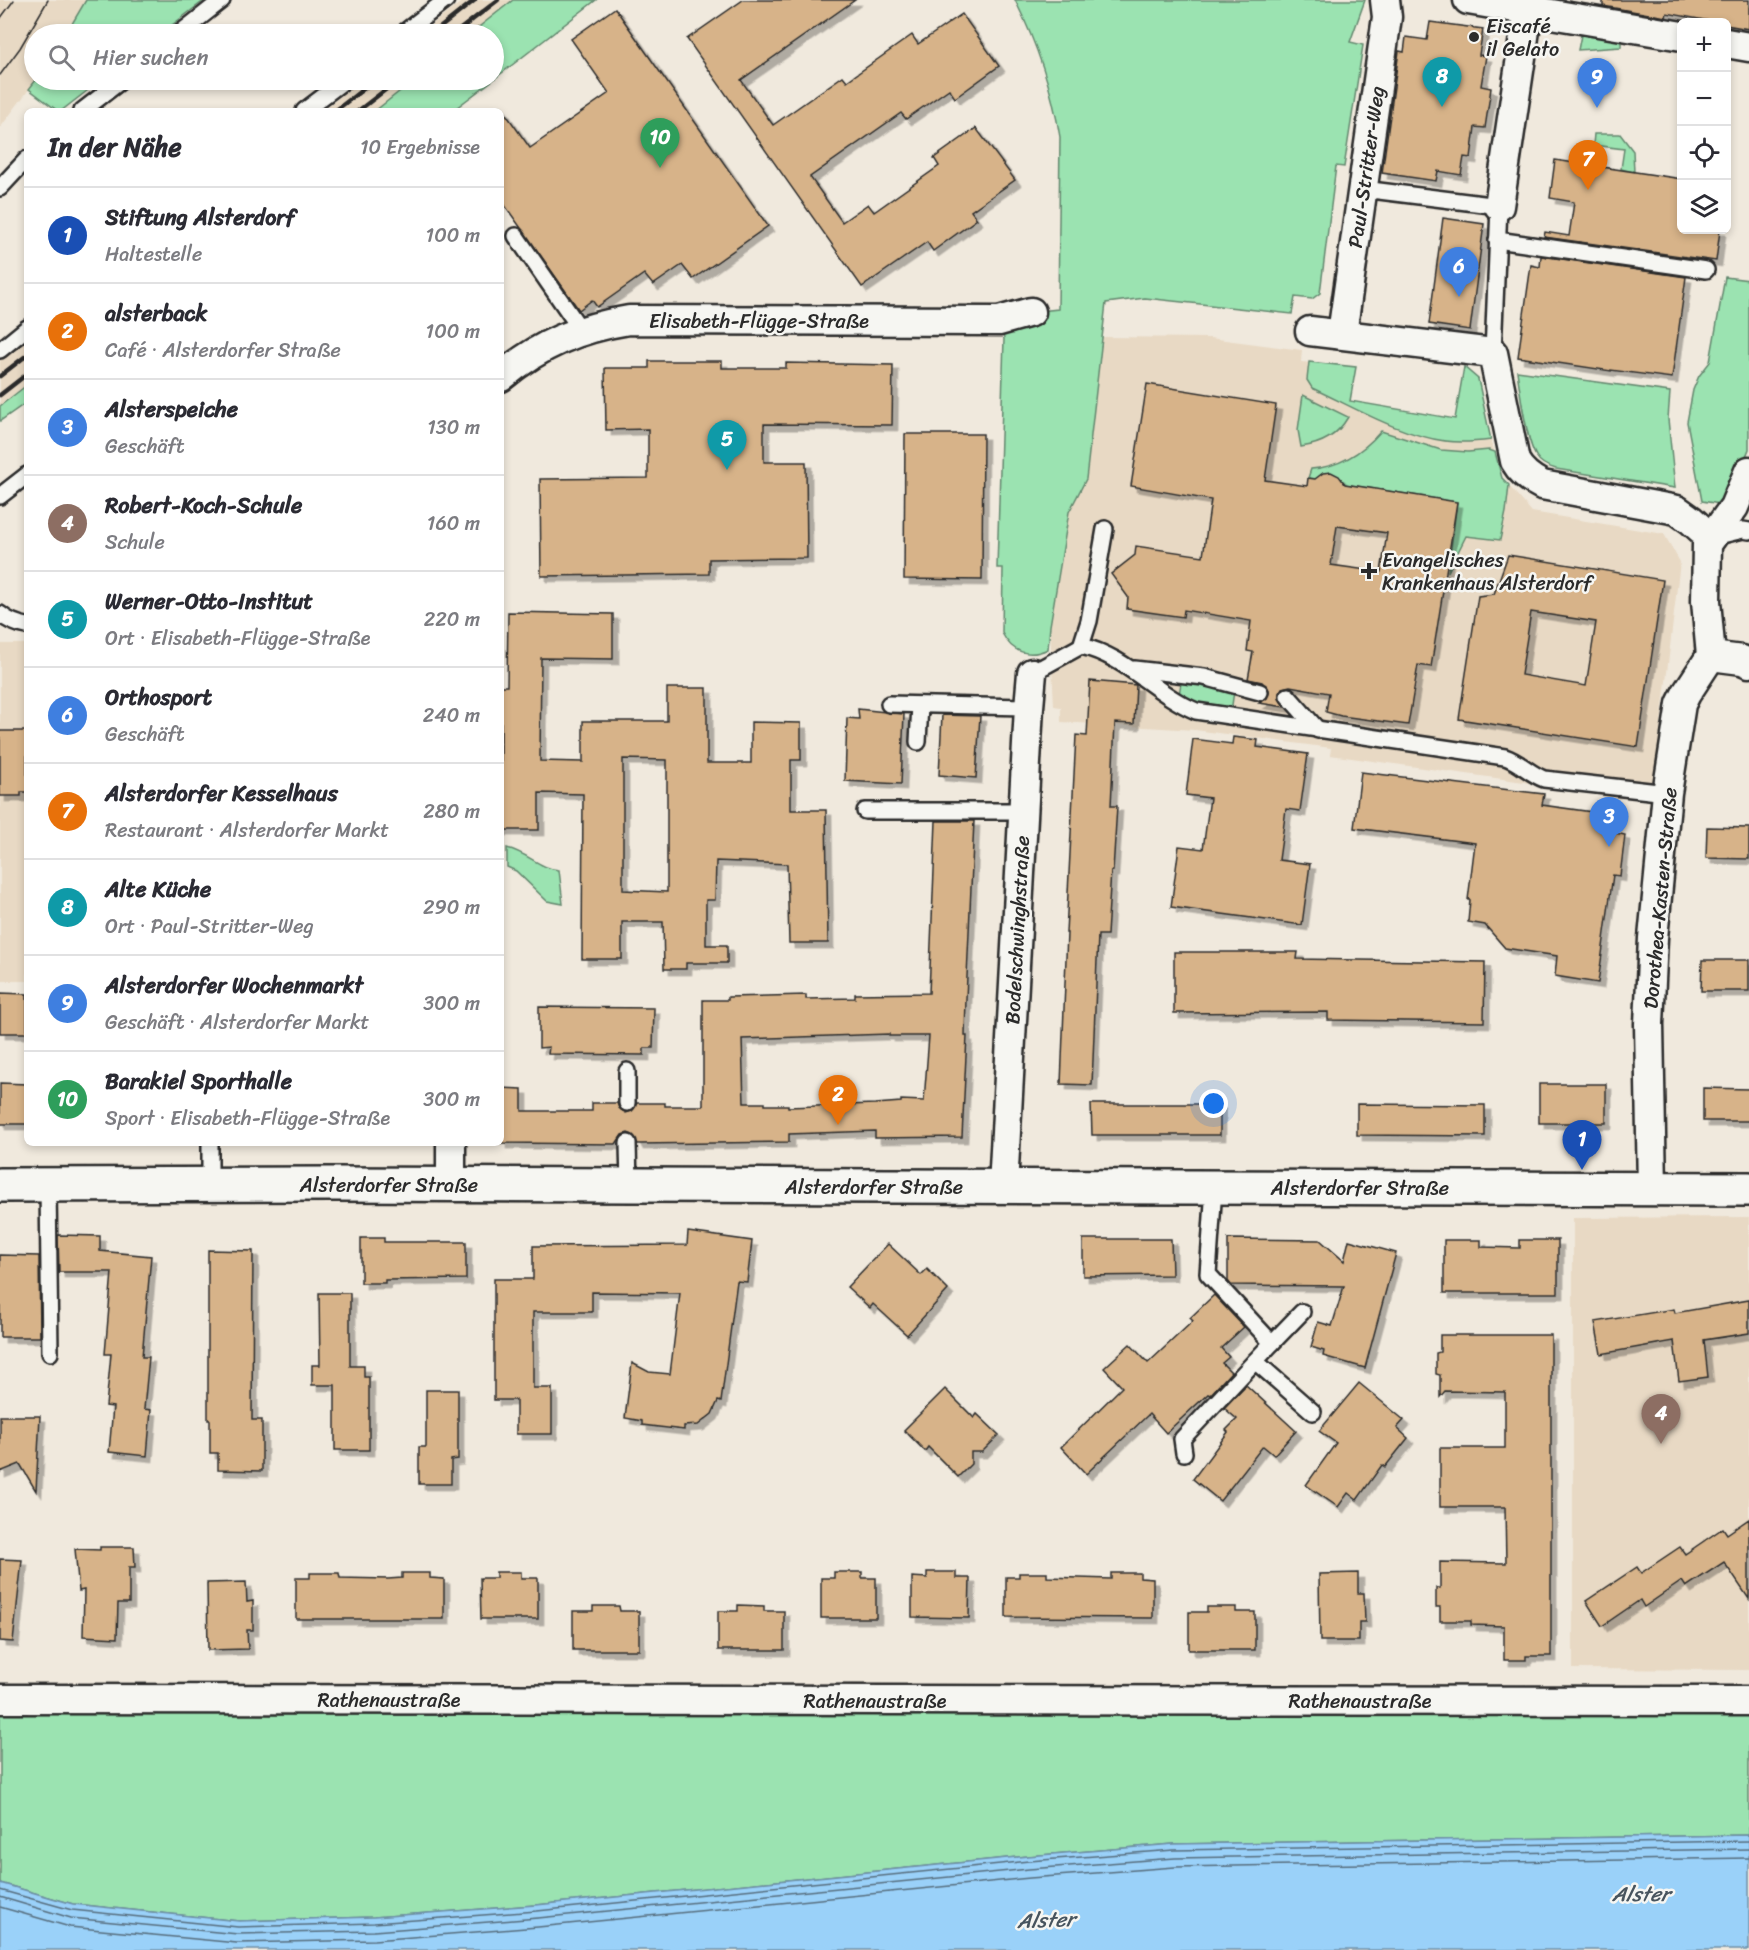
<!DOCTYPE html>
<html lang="de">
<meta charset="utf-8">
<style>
:root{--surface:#fff;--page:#f7f7f7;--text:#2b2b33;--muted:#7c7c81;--line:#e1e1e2;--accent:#7c3aed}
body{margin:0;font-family:Sriracha,sans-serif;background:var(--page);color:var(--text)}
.controls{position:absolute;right:18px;top:18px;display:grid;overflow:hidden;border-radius:9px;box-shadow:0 3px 9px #0003}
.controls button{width:54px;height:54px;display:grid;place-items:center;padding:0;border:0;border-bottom:2px solid var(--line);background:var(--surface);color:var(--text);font:30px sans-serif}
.you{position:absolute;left:1214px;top:1104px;width:21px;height:21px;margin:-15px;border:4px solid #fff;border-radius:50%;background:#1a73e8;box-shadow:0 0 0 9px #1a73e833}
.badge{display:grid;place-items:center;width:39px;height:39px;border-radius:50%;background:var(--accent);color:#fff;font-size:20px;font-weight:700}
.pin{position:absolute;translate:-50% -50px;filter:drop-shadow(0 2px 3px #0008)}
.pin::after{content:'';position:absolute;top:32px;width:21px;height:18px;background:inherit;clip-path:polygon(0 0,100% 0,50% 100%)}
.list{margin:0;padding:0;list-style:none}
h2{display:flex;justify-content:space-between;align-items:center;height:78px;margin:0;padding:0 24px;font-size:26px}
h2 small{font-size:20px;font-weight:400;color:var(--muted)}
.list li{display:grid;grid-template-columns:39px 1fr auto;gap:18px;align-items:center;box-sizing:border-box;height:96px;padding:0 24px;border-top:2px solid var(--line)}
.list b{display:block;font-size:22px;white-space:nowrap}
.list p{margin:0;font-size:20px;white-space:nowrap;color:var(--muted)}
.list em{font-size:20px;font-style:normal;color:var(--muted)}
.icon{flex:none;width:33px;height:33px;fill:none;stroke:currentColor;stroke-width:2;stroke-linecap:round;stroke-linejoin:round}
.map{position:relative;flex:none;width:1749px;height:1950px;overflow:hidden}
.search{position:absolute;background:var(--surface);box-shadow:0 3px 9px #0003;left:24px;top:24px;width:480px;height:66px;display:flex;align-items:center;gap:15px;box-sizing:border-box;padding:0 21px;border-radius:33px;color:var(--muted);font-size:22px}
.panel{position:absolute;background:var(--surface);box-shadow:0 3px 9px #0003;left:24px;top:108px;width:480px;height:1038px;border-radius:9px}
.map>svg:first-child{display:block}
.built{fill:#e8d9c4}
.green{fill:#9be3b1;stroke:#63876e;stroke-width:1.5}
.water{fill:#9ad1f9;stroke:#6e8fa7;stroke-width:1.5}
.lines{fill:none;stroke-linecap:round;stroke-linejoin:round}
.shore{stroke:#576d7d;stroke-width:1.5}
.building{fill:#d7b389;stroke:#2b2b2b;stroke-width:1.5;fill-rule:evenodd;filter:url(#shadow)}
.lane-casing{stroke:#2b2b2b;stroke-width:20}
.street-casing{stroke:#2b2b2b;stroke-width:33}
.secondary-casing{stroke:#2b2b2b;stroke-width:38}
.lane{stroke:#f6f6f2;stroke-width:15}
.street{stroke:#f6f6f2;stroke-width:28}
.secondary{stroke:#f6f6f2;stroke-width:33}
.tram{stroke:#2b2b2b;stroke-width:1.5}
.rail{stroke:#2b2b2b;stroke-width:4.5}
.poi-dot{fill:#2b2b2b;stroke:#f6f6f2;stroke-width:2}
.labels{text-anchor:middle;stroke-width:5;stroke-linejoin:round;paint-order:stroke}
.poi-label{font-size:20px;fill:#2b2b2b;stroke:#f6f6f2;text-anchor:start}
.street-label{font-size:20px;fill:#2b2b2b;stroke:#f6f6f2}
.water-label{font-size:21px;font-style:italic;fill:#47545e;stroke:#f6f6f2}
</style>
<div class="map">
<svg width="1749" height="1950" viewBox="0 0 1749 1950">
<defs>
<filter id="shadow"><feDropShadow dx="5.5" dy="5.5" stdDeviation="0" flood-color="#0004"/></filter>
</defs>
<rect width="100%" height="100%" fill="#f0e9dd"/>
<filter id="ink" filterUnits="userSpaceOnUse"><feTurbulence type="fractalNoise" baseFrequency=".0167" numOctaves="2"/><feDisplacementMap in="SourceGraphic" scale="12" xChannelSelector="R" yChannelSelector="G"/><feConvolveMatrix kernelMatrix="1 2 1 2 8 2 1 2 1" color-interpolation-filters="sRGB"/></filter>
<g filter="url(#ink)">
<g class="built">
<path d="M0,0H86L66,34H34V80H36L0,128Z"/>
<path d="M464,0H513L470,34H420Z"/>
<path d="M362,80H415L375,111H322Z"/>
<path d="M1101,337L1210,338L1302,350L1301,362L1356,367L1350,401L1455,419L1464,367L1478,379L1491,440L1502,478L1532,512L1664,534L1680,562L1652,800L1330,755L1331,748L1195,730L1061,722V707L1054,706L1050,626L1069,512L1086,479Z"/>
<path d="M27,338V385L0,406V359Z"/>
<rect x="0" y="644" width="27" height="337"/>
<path d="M1749,1217V1670L1573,1669V1218Z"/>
</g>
<g class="green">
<path d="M86,0H205L160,34H66Z"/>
<path d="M513,0H596L494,79V34H470Z"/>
<path d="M1015,0H1365L1350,42L1363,45L1344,167L1336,166L1320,293L1312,299L1295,297L1292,314L1145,298L1106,303L1086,479L1069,512L1050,626L1048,649C1029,658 1012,653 1002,633L1003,568H997L1004,339L999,321L1031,312L1058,309L1060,137C1052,89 1037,44 1015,0Z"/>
<path d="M1582,30L1621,36V47L1578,50Z"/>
<path d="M36,80H101L61,111H58L29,89Z"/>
<path d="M414,80H493L452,111H375Z"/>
<path d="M1594,134H1620L1633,151L1634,172L1621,169L1624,149L1593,145Z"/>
<path d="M1725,277L1749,280V449L1728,500L1720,504L1702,501L1687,422L1693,390L1699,376L1710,362Z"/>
<path d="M1309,362L1356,367L1350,401L1455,419L1464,367L1478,379L1491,440C1475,442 1460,443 1445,441C1400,435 1353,407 1312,388L1307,380Z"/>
<path d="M1517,371L1670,392L1668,419L1675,488L1556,469C1548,467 1540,463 1536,456C1526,441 1520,391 1517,371Z"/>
<path d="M27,385V402L0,421V406Z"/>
<path d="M1303,395L1348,417C1337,436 1322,444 1301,447L1298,430Z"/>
<path d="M1381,431L1441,450L1468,452L1489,450L1495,452L1502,478L1509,485L1506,512L1500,540L1466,536L1448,572L1457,502L1343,484C1336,471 1328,469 1317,479L1308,478L1311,469C1340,467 1362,453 1381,431Z"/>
<path d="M1186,680L1234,691L1231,712L1196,706L1179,695L1181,683Z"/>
<path d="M507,848C528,853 540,869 559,870L563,904L547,901L516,871L507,867Z"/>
<path d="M0,1713L1749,1716V1835L1174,1844L1028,1856L536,1905L374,1917L239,1921L73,1904L0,1883Z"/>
</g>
<path class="water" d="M1749,1835V1950H0V1883L73,1904L239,1921L374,1917L536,1905L1028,1856L1174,1844Z"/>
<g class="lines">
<g class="shore">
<path d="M0,1890L72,1910L238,1927L374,1923L537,1911L1029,1861L1174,1850L1749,1841"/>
<path d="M0,1897L71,1918L238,1934L374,1931L538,1918L1029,1869L1175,1858L1749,1849"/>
<path d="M0,1907L70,1927L237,1943L374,1940L538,1927L1030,1878L1175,1867L1749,1858"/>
</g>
</g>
<g class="building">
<path d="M743,0H855L741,80L773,125L843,76L847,81L912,35L918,44L962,14L999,66L955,98L949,89L906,119L901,113L810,177L842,222L868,204L874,212L939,166L934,158L976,128L1015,180L971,211L977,219L933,251L927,242L862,287L687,39Z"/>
<path d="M1603,0H1749V29L1726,25V22H1715L1667,13L1666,17L1603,6Z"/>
<path d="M615,8L768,226L693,279L682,265L653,285L644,274L597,307L592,300L579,310L501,200V107L530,148L609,93L571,39Z"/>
<path d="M1430,22L1483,29L1479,55L1486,56L1481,86L1491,88L1485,128L1475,127L1471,158L1464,157L1461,175L1438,171L1436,181L1382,173L1399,51L1404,52L1406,37L1427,40Z"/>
<path d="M1555,160L1682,179V230H1720L1716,261L1544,237L1545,232L1569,236L1574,202L1550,198Z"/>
<path d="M1443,218L1484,224L1470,330L1429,324Z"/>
<path d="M1541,256L1686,277L1672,378L1611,370V371L1518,357L1531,265L1540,267Z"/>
<path d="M649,361H722V368H786V363L893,365L892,425L764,424V462H806L807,558L709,559V574L541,576L540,479L648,478V429L606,430L605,368H649Z"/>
<path d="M1147,384L1276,405L1265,480L1307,486L1308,478L1315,479L1323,473L1331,472L1339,476L1345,484L1457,502L1431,667L1418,665L1408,725L1341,716L1326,712L1329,693L1290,686L1282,688L1279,693V698L1285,707L1259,703L1267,698L1269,690L1262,682L1248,679L1253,652L1247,651L1251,621L1184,610L1183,617L1127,609L1128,597L1111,574L1135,555L1136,546L1203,556L1211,500L1131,486ZM1337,526L1387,533L1381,572L1331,565Z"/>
<path d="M905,434H983L982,580L904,579Z"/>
<path d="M1508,555L1663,580L1638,747L1459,719L1478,596L1494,594ZM1531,612L1596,622L1586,686L1521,675Z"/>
<path d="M508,612L613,614V659L541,658L540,761L583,762V721H667V688H707V763H751V722L801,723V760H791V810H826L828,943H789L787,864L716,861L715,900H706V945H727V963H686V969H664L663,922H622V959H582L583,794L539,793V830H501V686H507ZM623,759L667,760V892L623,890Z"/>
<path d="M1090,681L1136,685L1134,724L1115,723L1111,806H1117L1113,871H1111L1107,935H1098L1092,1085L1061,1084L1067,933H1066L1076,735L1087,736Z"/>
<path d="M858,709L904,714L901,784L845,781L847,718L859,719Z"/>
<path d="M942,715L980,716L976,778L939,775Z"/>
<path d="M0,731H27V792H21V796H0Z"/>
<path d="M1233,737L1258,740L1257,747L1308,754L1300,811L1286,809L1279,860L1310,864L1302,925L1171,907L1179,846L1203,849L1210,798L1186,795L1193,739L1232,744Z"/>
<path d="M1361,772L1544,794L1542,805L1614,815L1611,832L1625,835L1620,876L1613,875L1598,983L1555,976L1557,956L1505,948L1485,925L1468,922L1470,900H1468L1475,843L1354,828Z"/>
<path d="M936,821H974L966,999L965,1036H967L962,1137L875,1138V1131L789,1134V1142L640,1144H638L633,1135L628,1133L622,1135L616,1144L501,1143V1088L522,1089V1111H592V1103H617L619,1108L626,1113L632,1111L637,1103H665V1106H703V1000H728V997L806,995V999L855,998V994L929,993ZM889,1034V1036H929L924,1101L901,1100V1102L875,1104L788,1107V1105H765V1103H744L742,1039Z"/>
<path d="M1707,827L1749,828V859L1706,858Z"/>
<path d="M1174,952H1298L1297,959L1485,962L1484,1022L1328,1020V1012L1174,1013Z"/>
<path d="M1702,960H1749V991H1701Z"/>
<path d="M0,993L27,994V1033H0Z"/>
<path d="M539,1007L654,1008L653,1048H644V1055L548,1054L549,1047L539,1048Z"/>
<path d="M0,1083L27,1084V1124H0Z"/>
<rect x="1539" y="1084" width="67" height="39"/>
<path d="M1703,1088L1749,1089V1121H1703Z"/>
<path d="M1091,1104H1220V1135H1092Z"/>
<path d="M1357,1104L1485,1105V1136L1357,1135Z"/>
<path d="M688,1232L752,1241L747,1282L737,1281L721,1402L718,1401L712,1414L698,1425L684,1426V1430L642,1425V1421L625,1418L632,1363L649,1372L670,1374L680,1293L592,1292V1312H533V1388H552V1434H516V1400H494V1279H533V1246L687,1245Z"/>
<path d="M58,1235L100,1236V1251L151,1256L142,1357H149L144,1409L151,1410L147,1456L109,1452L113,1407L106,1406L111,1354H105L112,1272H59Z"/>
<path d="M361,1238H384V1242H466V1279L385,1280V1283H361Z"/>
<path d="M1083,1239H1171L1172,1275L1083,1276Z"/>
<path d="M1228,1239L1320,1240L1344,1261L1349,1240L1396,1253L1365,1368L1323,1356L1324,1351L1311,1347L1318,1322L1332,1326L1344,1286L1231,1285L1228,1281Z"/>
<path d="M1444,1240H1481V1247L1520,1248V1240H1558V1293H1444Z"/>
<path d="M888,1244L921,1275L927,1269L948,1290L907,1335L873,1304L870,1308L847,1287Z"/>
<path d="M208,1250L253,1251L252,1420H262V1471L218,1470V1453H210V1420H208Z"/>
<path d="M0,1255L39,1256L40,1337H0Z"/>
<path d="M319,1293H350V1366H364V1377H369V1450H335V1385H312V1365H320Z"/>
<path d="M1214,1295L1244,1327L1221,1348L1229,1357L1222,1363L1231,1372L1210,1395L1208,1394L1166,1433L1149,1414L1086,1474L1061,1447L1122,1387L1104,1368L1130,1344L1148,1363L1193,1321L1190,1318Z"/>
<path d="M1749,1300V1333L1704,1340L1708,1377L1679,1381L1674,1341L1601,1354L1595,1322L1674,1309L1675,1313Z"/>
<path d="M1440,1335H1551V1656H1526V1660H1504V1626L1471,1625V1621H1440V1607H1436V1588H1440V1562L1506,1563L1505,1507H1440V1448H1505V1392L1445,1391L1440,1397V1375L1436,1374V1353L1440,1352Z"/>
<path d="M1359,1383L1404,1420L1397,1428L1408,1438L1385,1467L1382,1465L1357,1500L1348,1493L1338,1507L1306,1485L1336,1443L1319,1431Z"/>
<path d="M1246,1385L1296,1431L1274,1455L1263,1446L1220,1501L1193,1479L1228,1432L1226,1430L1237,1419L1224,1408Z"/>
<path d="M945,1389L974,1418L977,1414L999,1435L982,1452H971V1464L958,1477L928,1447L925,1451L904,1430Z"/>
<path d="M426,1390H458V1459L451,1460V1484H419V1447H426Z"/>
<path d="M0,1416H40L36,1491L20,1464L0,1472Z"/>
<path d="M1749,1519V1599L1724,1562L1686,1587L1682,1581L1644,1607L1640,1600L1602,1626L1586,1601L1637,1567L1641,1573L1680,1547L1685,1554L1723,1528L1727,1534Z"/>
<path d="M100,1547H134L135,1567H129V1603H118L117,1638L83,1636L84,1590L79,1591L75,1549L100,1550Z"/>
<path d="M0,1559L22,1560L13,1642L0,1641Z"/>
<path d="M496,1572H521V1578H538V1619H481L480,1578H496Z"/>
<path d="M834,1572H862V1578H876V1618H821V1578H834Z"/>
<path d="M927,1572H956V1578H970L969,1618L912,1617V1577L927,1578Z"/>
<path d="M310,1573H339L340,1578L388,1579L402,1578V1573H430V1578L444,1579V1619H296V1578H310Z"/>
<path d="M1019,1573H1047V1577L1111,1579V1573H1140V1578L1153,1579V1618L1006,1617V1577H1019Z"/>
<path d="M1358,1573V1593H1364L1365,1622H1359V1641H1320L1319,1574Z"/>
<path d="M246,1582L247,1602L253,1601V1630H247L248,1649L208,1650L207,1583Z"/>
<path d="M738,1605L764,1606V1611H784V1650H718V1611H738Z"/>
<path d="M593,1606H619L620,1611H639V1650H573V1611H593Z"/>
<path d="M1207,1607H1236V1612H1255V1650H1189V1612H1207Z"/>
</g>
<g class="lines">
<defs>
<g id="lane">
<path d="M179,34L222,0"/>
<path d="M402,34L446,0"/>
<path d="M82,111L122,80"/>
<path d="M304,111L345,80"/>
<path d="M0,188L27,159"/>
<path d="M1363,189L1499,206L1493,353"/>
<path d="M516,236L581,330"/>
<path d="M1497,240L1706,270"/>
<path d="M0,350L27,328"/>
<path d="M0,496L27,475"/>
<path d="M1714,537L1743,530L1749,531"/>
<path d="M0,614C8,621 16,624 27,626"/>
<path d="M1081,646L1089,621L1105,529"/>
<path d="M1134,669L1204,677L1260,692"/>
<path d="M1032,673L1081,646C1126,656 1155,694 1196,711L1505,757C1520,762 1530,774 1544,779L1667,793"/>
<path d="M1288,696L1318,730"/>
<path d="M889,704L1029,707"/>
<path d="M918,742L920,705"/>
<path d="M865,811H1024"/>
<path d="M627,1071V1103"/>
<path d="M210,1143V1185"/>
<path d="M628,1143L629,1186"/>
<path d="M48,1185L50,1353"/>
<path d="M1272,1343L1302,1312"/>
<path d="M1255,1361L1313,1412"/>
<path d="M1184,1453L1182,1439L1272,1343L1208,1274L1214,1188"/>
</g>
<g id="street">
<path d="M1468,0L1682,36"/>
<path d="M1726,43L1749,47"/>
<path d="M1499,206L1528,10"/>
<path d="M1310,331L1493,353L1515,461C1521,472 1530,479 1542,485L1677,510L1691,520L1711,538"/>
<path d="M1342,334L1387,17L1385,0"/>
<path d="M501,377C540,344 579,328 629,320L999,321L1031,312"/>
<path d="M1711,656L1706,601L1707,544L1734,507L1749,471"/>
<path d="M1711,656L1742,660L1749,663"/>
<path d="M451,1185V1143"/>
<path d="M1003,1187L1029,707L1032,673"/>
<path d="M1652,1189L1649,1024L1653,938L1667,793L1681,704L1686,694L1711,656"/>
<path d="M0,1699L1749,1701"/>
</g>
<path id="secondary" d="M0,1185L334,1184L1749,1189"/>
</defs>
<use href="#lane" class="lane-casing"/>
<use href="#street" class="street-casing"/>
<use href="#secondary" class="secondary-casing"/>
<use href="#lane" class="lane"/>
<use href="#street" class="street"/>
<use href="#secondary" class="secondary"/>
<g class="tram">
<path d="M0,19L14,0"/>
<path d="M0,75L20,48L48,0"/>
</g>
<g class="rail">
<path d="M432,34L475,0"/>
<path d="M454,34L498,0"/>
<path d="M335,111L375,80"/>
<path d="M358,111L398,80"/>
<path d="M0,376L27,355"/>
<path d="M0,395L27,374"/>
</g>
</g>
</g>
<g class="poi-dot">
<circle cx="1474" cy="37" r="6"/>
<path d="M1366 562h6v6h6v6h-6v6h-6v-6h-6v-6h6z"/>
</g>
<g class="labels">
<g class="poi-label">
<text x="1486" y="33">Eiscafé<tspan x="1486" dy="23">il Gelato</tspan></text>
<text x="1382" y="567">Evangelisches<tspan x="1382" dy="23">Krankenhaus Alsterdorf</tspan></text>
</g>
<g class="street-label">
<text transform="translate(1366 167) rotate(-82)" y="7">Paul-Stritter-Weg</text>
<text x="759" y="328">Elisabeth-Flügge-Straße</text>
<text transform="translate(1660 898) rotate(-85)" y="7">Dorothea-Kasten-Straße</text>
<text transform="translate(1017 930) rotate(-87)" y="7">Bodelschwinghstraße</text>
<text x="389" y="1192">Alsterdorfer Straße</text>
<text x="874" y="1194">Alsterdorfer Straße</text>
<text x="1360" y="1195">Alsterdorfer Straße</text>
<text x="389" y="1707">Rathenaustraße</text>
<text x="875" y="1708">Rathenaustraße</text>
<text x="1360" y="1708">Rathenaustraße</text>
</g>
<g class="water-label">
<text x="1641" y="1901">Alster</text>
<text transform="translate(1046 1920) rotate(-2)" y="7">Alster</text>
</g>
</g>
</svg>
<div class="controls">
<button>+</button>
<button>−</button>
<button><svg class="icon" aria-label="locate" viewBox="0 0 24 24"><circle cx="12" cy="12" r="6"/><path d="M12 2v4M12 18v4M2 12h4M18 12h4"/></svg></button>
<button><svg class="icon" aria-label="layers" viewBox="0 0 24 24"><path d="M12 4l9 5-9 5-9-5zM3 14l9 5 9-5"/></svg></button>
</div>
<div class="you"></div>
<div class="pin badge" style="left:1582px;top:1170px;background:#1a4fb4">1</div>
<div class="pin badge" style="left:838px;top:1125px;background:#e8710a">2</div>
<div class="pin badge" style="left:1609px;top:847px;background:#3f7fe0">3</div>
<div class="pin badge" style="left:1661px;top:1444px;background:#8d6e63">4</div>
<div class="pin badge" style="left:727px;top:470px;background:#0f9aa8">5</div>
<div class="pin badge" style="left:1459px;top:297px;background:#3f7fe0">6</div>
<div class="pin badge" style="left:1588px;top:190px;background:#e8710a">7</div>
<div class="pin badge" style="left:1442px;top:107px;background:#0f9aa8">8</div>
<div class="pin badge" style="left:1597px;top:108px;background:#3f7fe0">9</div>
<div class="pin badge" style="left:660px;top:168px;background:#2e9e5b">10</div>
<div class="search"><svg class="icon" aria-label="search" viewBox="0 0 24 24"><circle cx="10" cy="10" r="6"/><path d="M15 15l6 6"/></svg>Hier suchen</div>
<section class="panel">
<h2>In der Nähe<small>10 Ergebnisse</small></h2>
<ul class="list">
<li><span class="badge" style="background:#1a4fb4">1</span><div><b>Stiftung Alsterdorf</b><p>Haltestelle</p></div><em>100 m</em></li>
<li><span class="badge" style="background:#e8710a">2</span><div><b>alsterback</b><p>Café · Alsterdorfer Straße</p></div><em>100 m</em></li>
<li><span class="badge" style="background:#3f7fe0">3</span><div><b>Alsterspeiche</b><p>Geschäft</p></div><em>130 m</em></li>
<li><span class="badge" style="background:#8d6e63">4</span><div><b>Robert-Koch-Schule</b><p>Schule</p></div><em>160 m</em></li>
<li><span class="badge" style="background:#0f9aa8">5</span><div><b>Werner-Otto-Institut</b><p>Ort · Elisabeth-Flügge-Straße</p></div><em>220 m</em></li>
<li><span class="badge" style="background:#3f7fe0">6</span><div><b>Orthosport</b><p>Geschäft</p></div><em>240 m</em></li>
<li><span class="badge" style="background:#e8710a">7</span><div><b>Alsterdorfer Kesselhaus</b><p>Restaurant · Alsterdorfer Markt</p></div><em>280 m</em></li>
<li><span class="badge" style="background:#0f9aa8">8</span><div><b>Alte Küche</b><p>Ort · Paul-Stritter-Weg</p></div><em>290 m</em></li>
<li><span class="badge" style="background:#3f7fe0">9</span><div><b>Alsterdorfer Wochenmarkt</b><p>Geschäft · Alsterdorfer Markt</p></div><em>300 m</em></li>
<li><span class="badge" style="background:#2e9e5b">10</span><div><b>Barakiel Sporthalle</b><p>Sport · Elisabeth-Flügge-Straße</p></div><em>300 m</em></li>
</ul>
</section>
</div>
